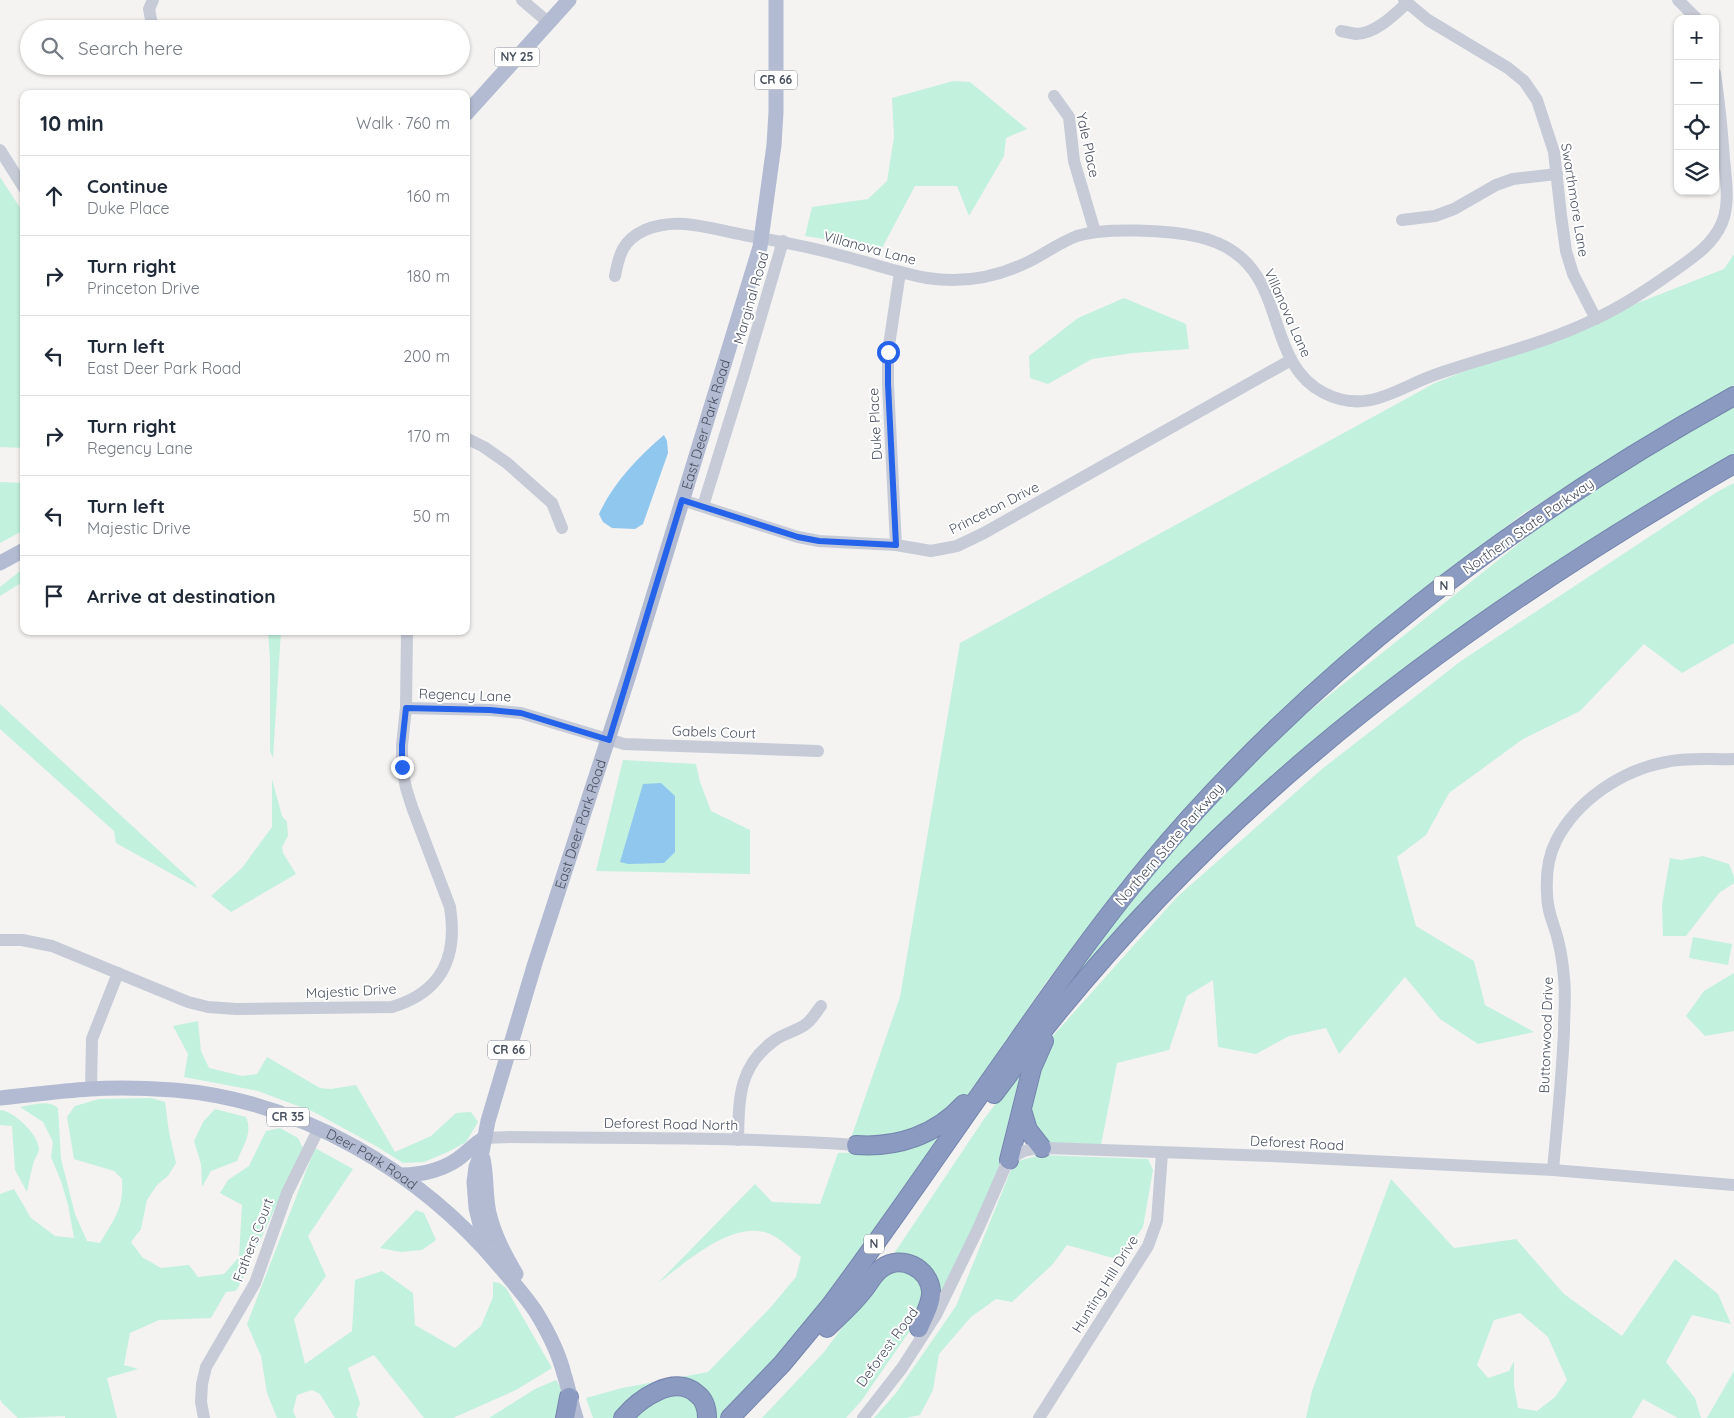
<!DOCTYPE html>
<meta charset="utf-8">
<style>
:root{--surface:#fff;--page:#f2f2f3;--text:#1f2937;--muted:#747a83;--line:#e0e1e3}
body{margin:0;font-family:Quicksand,sans-serif;background:var(--page);color:var(--text)}
.controls{position:absolute;right:15px;top:15px;display:grid;overflow:hidden;border-radius:10px;box-shadow:0 1px 4px #0004}
.controls button{width:45px;height:45px;display:grid;place-items:center;padding:0;border:0;border-bottom:1px solid var(--line);background:var(--surface);color:var(--text);font:25px sans-serif}
.stop{position:absolute;width:15px;height:15px;margin:-11px;border:4px solid #2563eb;border-radius:50%;background:#fff}
.stop.end{background:#2563eb;border-color:#fff;box-shadow:0 1px 5px #0008}
.list{margin:0;padding:0;list-style:none}
h2{display:flex;justify-content:space-between;align-items:center;height:65px;margin:0;padding:0 20px;font-size:21px}
h2 small{font-size:16px;font-weight:400;color:var(--muted)}
.list li{display:grid;grid-template-columns:32px 1fr auto;gap:15px;align-items:center;box-sizing:border-box;height:80px;padding:0 20px;border-top:1px solid var(--line)}
.list b{display:block;font-size:19px;white-space:nowrap}
.list p{margin:0;font-size:16px;white-space:nowrap;color:var(--muted)}
.list em{font-size:16px;font-style:normal;color:var(--muted)}
.icon{flex:none;width:28px;height:28px;fill:none;stroke:currentColor;stroke-width:2;stroke-linecap:round;stroke-linejoin:round}
.map{position:relative;flex:none;width:1734px;height:1418px;overflow:hidden}
.search{position:absolute;background:var(--surface);box-shadow:0 1px 4px #0004;left:20px;top:20px;width:450px;height:55px;display:flex;align-items:center;gap:12px;box-sizing:border-box;padding:0 18px;border-radius:28px;color:var(--muted);font-size:19px}
.panel{position:absolute;background:var(--surface);box-shadow:0 1px 4px #0004;left:20px;top:90px;width:450px;height:545px;border-radius:10px}
.map>svg:first-child{display:block}
.green{fill:#c2f1dd;fill-rule:evenodd}
.water{fill:#8fc7ee}
.lines{fill:none;stroke-linecap:round;stroke-linejoin:round}
.highway-casing{stroke:#7585ad;stroke-width:20}
.minor{stroke:#c6cbd7;stroke-width:12}
.major{stroke:#b2bbd1;stroke-width:15}
.highway{stroke:#8a9ac1;stroke-width:18}
.route{stroke:#2563eb;stroke-width:6}
.labels{text-anchor:middle;stroke-width:4;stroke-linejoin:round;paint-order:stroke}
.shield{fill:#fff;stroke:#808590;stroke-width:1}
.shield-label{font-size:12px;font-weight:bold;fill:#495160}
.street-label{font-size:14px;fill:#495160;stroke:#fff}
</style>
<div class="map">
<svg width="1734" height="1418" viewBox="0 0 1734 1418">
<rect width="100%" height="100%" fill="#f4f3f2"/>
<g class="green">
<path d="M953,81L970,82L1027,129L1006,138L1004,156L969,216L957,186H915L882,248L805,236L812,207L868,199L887,181L894,137L892,98Z"/>
<path d="M0,177L24,214V448L0,447Z"/>
<path d="M1734,254V385L1524,513L1395,611L1263,729L1105,907L1047,981L975,1086L954,1112L891,1139L851,1138L900,997L960,643L1435,383L1724,269Z"/>
<path d="M1124,298L1186,324L1189,349L1133,353L1092,359L1048,384L1030,378L1029,356L1078,318Z"/>
<path d="M1734,406V461L1667,498L1265,791L1038,1027L1075,971L1163,858L1282,733L1557,513L1656,450Z"/>
<path d="M0,482L24,483V530L0,543Z"/>
<path d="M1734,483V643L1682,673L1644,644L1580,711L1523,739L1449,793L1426,835L1397,857L1416,926L1474,961L1485,1005L1534,1032L1478,1044L1440,1019L1405,977L1339,1054L1326,1028L1289,1036L1256,1054L1218,1047L1213,980L1187,996L1169,1050L1117,1063L1101,1145L1046,1143L1029,1122L1030,1097L1051,1038L1177,897L1322,769L1461,661L1717,492Z"/>
<path d="M24,568V581L0,596V587Z"/>
<path d="M268,631H281L273,758L270,751V660Z"/>
<path d="M0,704L194,883L197,888L116,843L114,831L0,729Z"/>
<path d="M623,760L696,764L700,782L711,811L750,830V874L596,871Z"/>
<path d="M272,779L282,816L287,822L288,836L282,847L283,853L296,874L231,912L211,896L242,868L272,827Z"/>
<path d="M1703,856L1729,864L1734,877V883L1719,893L1686,936H1663L1662,905L1670,858L1681,860Z"/>
<path d="M1693,937L1732,944L1728,965L1689,958Z"/>
<path d="M1734,973V1031L1705,1036L1686,1016L1704,991Z"/>
<path d="M198,1021L201,1051L209,1068L242,1076L257,1074L267,1057L320,1088L331,1089L356,1085L395,1152L431,1136L456,1113L471,1112L478,1122L466,1142L450,1151L424,1162L403,1163L376,1146L314,1112L258,1091L184,1077L188,1054L173,1026Z"/>
<path d="M1027,1063L1030,1066L997,1173L976,1225L939,1297L934,1281L891,1258L984,1119Z"/>
<path d="M151,1098L165,1102L169,1132L176,1163L168,1176L157,1185L147,1200L141,1229L131,1242L142,1257L161,1268L189,1265L198,1277L224,1274L239,1257L242,1205L220,1193L228,1180L249,1166L266,1131L280,1128L298,1138L303,1148L238,1288L235,1291L226,1292L211,1318L159,1320L130,1333L124,1365L138,1369L107,1378L117,1418H65V1416L18,1418L2,1403L0,1399V1194L14,1189L31,1218L55,1236L74,1238L68,1205L61,1181L51,1157L53,1142L43,1122L20,1107C32,1105 48,1099 58,1108L61,1159L75,1214L87,1241L100,1243C115,1218 124,1208 122,1179L114,1171L74,1159L67,1117L75,1106L99,1099Z"/>
<path d="M215,1109L246,1117C253,1133 243,1146 237,1161L211,1171L202,1187L201,1164L194,1141L203,1122Z"/>
<path d="M0,1110C13,1110 40,1136 39,1150C38,1154 35,1158 34,1161C31,1171 29,1182 27,1192L15,1170L12,1126L0,1125Z"/>
<path d="M947,1130L853,1269L724,1418H713L680,1382L620,1418H593L586,1398L622,1388L708,1372L770,1308L796,1277L801,1257C793,1251 780,1238 770,1234C733,1218 685,1263 657,1284L755,1184L772,1202L820,1204L838,1153L873,1152Z"/>
<path d="M315,1148L353,1169L308,1236L326,1276L294,1319L305,1364L352,1331L355,1280L382,1271L413,1293L415,1325L455,1348L481,1326L493,1297V1282L499,1283L506,1288L552,1368L516,1390L453,1418H424L374,1355L348,1368L360,1403L356,1415L358,1418H335L320,1394L312,1390L297,1395L293,1411L296,1418H277L267,1393L261,1356L247,1324Z"/>
<path d="M1041,1155L1148,1159L1153,1170L1143,1227L1120,1260L1067,1245L1052,1265L1012,1302L996,1299L971,1317L939,1354L933,1390L920,1415L906,1418H874L896,1393L956,1306L1011,1170L1021,1160Z"/>
<path d="M1391,1179L1454,1248L1516,1239L1564,1294L1622,1336L1675,1259L1718,1294L1731,1324L1692,1315L1666,1362L1695,1398L1701,1418H1678L1643,1399L1632,1418H1306L1312,1391ZM1520,1313L1548,1337L1567,1380L1555,1397L1537,1411L1518,1408L1514,1385V1361L1509,1371L1488,1378L1477,1365L1494,1320Z"/>
<path d="M416,1210L424,1213L436,1240L422,1250L401,1252L380,1248Z"/>
<path d="M897,1268L921,1277L924,1310L862,1400L846,1418H762L824,1352L876,1282Z"/>
<path d="M1734,1371V1418H1707Z"/>
<path d="M556,1380L562,1390V1418H489L535,1389Z"/>
<path d="M686,1393L698,1400L704,1418H633C651,1402 663,1395 686,1393Z"/>
</g>
<g class="water">
<path d="M664,435L667,441L668,453L643,524L635,529L612,528L603,522L599,514C613,483 638,457 664,435Z"/>
<path d="M661,783L675,796V852L664,863L628,864L620,862L643,784Z"/>
</g>
<g class="lines">
<defs>
<g id="highway">
<path d="M994,1094C1086,970 1194,853 1313,753C1443,643 1586,549 1734,464"/>
<path d="M1022,1110L1028,1130L1042,1148"/>
<path d="M856,1145C897,1148 936,1135 964,1104"/>
<path d="M1009,1160L1032,1068L1044,1041"/>
<path d="M827,1328C839,1316 852,1305 862,1292C869,1284 873,1274 882,1268C901,1254 929,1268 931,1291C932,1303 923,1317 919,1328"/>
<path d="M565,1418L569,1397"/>
<path d="M623,1418C638,1400 674,1373 697,1394C705,1400 707,1408 707,1418"/>
<path d="M730,1418L782,1364L830,1306C894,1220 953,1132 1015,1045C1057,984 1100,924 1147,867C1307,674 1516,517 1734,396"/>
</g>
</defs>
<use href="#highway" class="highway-casing"/>
<g class="minor">
<path d="M522,0L549,23"/>
<path d="M1404,0L1428,20L1508,68L1524,81L1537,100L1554,152L1561,215L1566,251L1573,274L1596,319"/>
<path d="M1678,0L1697,19"/>
<path d="M153,29L149,9L153,0"/>
<path d="M1341,31C1346,32 1351,33 1356,34C1375,34 1394,15 1407,3"/>
<path d="M1054,96L1069,117L1074,161L1095,232"/>
<path d="M0,150L24,188"/>
<path d="M1402,220L1435,216L1454,209L1496,185L1513,179L1557,174"/>
<path d="M615,276C619,254 623,240 645,230C678,216 711,229 744,235C778,241 811,247 843,256C871,263 899,273 927,278C965,284 999,277 1032,260C1047,252 1061,242 1077,236C1106,227 1169,230 1199,237C1294,259 1258,359 1324,393C1369,416 1399,386 1440,373C1493,355 1547,343 1597,318C1623,306 1647,290 1671,273C1691,259 1712,246 1722,223C1730,203 1726,180 1724,159C1722,130 1719,101 1715,73"/>
<path d="M466,438L484,447L507,463L552,503L562,528"/>
<path d="M682,500L798,537L819,541L896,545L931,551L957,546L984,533L1291,360"/>
<path d="M703,506L744,374L783,241"/>
<path d="M896,545L888,384V352L900,272"/>
<path d="M406,708L490,710L521,713L624,744L818,751"/>
<path d="M0,940H22L52,946L188,1002L208,1007L236,1009L392,1007C442,992 458,957 450,907L412,807L406,788L402,767V745L406,708L407,631"/>
<path d="M91,1089L92,1039L118,973"/>
<path d="M485,1138L510,1137C625,1138 741,1137 856,1145"/>
<path d="M738,1140C739,1099 738,1066 775,1040C785,1033 797,1031 806,1024C812,1020 816,1012 821,1006"/>
<path d="M1553,1170C1557,1124 1562,1077 1564,1031C1564,1013 1566,995 1564,978C1563,965 1561,952 1558,940C1554,923 1547,913 1547,893C1546,876 1548,857 1556,841C1577,800 1622,770 1666,762C1688,757 1711,760 1734,759"/>
<path d="M204,1418L201,1402L202,1384L206,1367L255,1283L287,1193L319,1128"/>
<path d="M863,1418L902,1368L936,1315L978,1229L1006,1165L1012,1157L1024,1151L1033,1149L1047,1148L1271,1156L1553,1170L1734,1185"/>
<path d="M1039,1418L1148,1246L1157,1221L1162,1153"/>
</g>
<g class="major">
<path d="M466,114L569,0"/>
<path d="M0,563L24,550"/>
<path id="s1" d="M0,1098C30,1095 60,1091 90,1089C118,1087 146,1088 174,1090C300,1100 421,1172 501,1268C513,1282 526,1297 536,1312C547,1330 559,1354 564,1374C569,1389 571,1403 576,1418"/>
<path d="M483,1159C487,1177 485,1195 489,1213C494,1235 505,1255 516,1274"/>
<path d="M401,1175C423,1175 447,1169 463,1155C471,1149 476,1142 485,1138"/>
<path id="s2" d="M486,1249L476,1208L474,1182L476,1167L482,1152L488,1121L535,963L629,675L760,247L774,145L776,112V0"/>
</g>
<use href="#highway" class="highway"/>
</g>
<g class="lines">
<path class="route" d="M402,767V745L406,708L490,710L521,713L609,740L682,500L798,537L819,541L896,545L888,384V352"/>
</g>
<g class="labels">
<g class="shield">
<rect x="494.5" y="47.5" width="45" height="19" rx="4"/>
<rect x="755" y="70.5" width="42" height="19" rx="4"/>
<rect x="1434" y="576.5" width="20" height="19" rx="4"/>
<rect x="488" y="1040.5" width="42" height="19" rx="4"/>
<rect x="267" y="1107.5" width="42" height="19" rx="4"/>
<rect x="864" y="1234.5" width="20" height="19" rx="4"/>
</g>
<g class="shield-label">
<text x="517" y="61">NY 25</text>
<text x="776" y="84">CR 66</text>
<text x="1444" y="590">N</text>
<text x="509" y="1054">CR 66</text>
<text x="288" y="1121">CR 35</text>
<text x="874" y="1248">N</text>
</g>
<g class="street-label">
<text transform="translate(1088 145) rotate(78)" y="5">Yale Place</text>
<text transform="translate(1575 200) rotate(81)" y="5">Swarthmore Lane</text>
<text transform="translate(870 248) rotate(15)" y="5">Villanova Lane</text>
<text transform="translate(751 298) rotate(-74)" y="5">Marginal Road</text>
<text transform="translate(1288 313) rotate(66)" y="5">Villanova Lane</text>
<text dy="5" stroke="none"><textPath href="#s2" startOffset="861">East Deer Park Road</textPath></text>
<text transform="translate(875 424) rotate(-93)" y="5">Duke Place</text>
<text transform="translate(994 508) rotate(-27)" y="5">Princeton Drive</text>
<text transform="translate(1528 526) rotate(-35)" y="5">Northern State Parkway</text>
<text transform="translate(465 695) rotate(2)" y="5">Regency Lane</text>
<text transform="translate(714 732) rotate(2)" y="5">Gabels Court</text>
<text dy="5" stroke="none"><textPath href="#s2" startOffset="442">East Deer Park Road</textPath></text>
<text transform="translate(1169 844) rotate(-49)" y="5">Northern State Parkway</text>
<text transform="translate(351 991) rotate(-3)" y="5">Majestic Drive</text>
<text transform="translate(1546 1035) rotate(-88)" y="5">Buttonwood Drive</text>
<text transform="translate(671 1124) rotate(1)" y="5">Deforest Road North</text>
<text transform="translate(1297 1143) rotate(3)" y="5">Deforest Road</text>
<text dy="5" stroke="none"><textPath href="#s1" startOffset="386">Deer Park Road</textPath></text>
<text transform="translate(253 1240) rotate(-69)" y="5">Fathers Court</text>
<text transform="translate(1105 1284) rotate(-58)" y="5">Hunting Hill Drive</text>
<text transform="translate(887 1347) rotate(-54)" y="5">Deforest Road</text>
</g>
</g>
</svg>
<div class="controls">
<button>+</button>
<button>−</button>
<button><svg class="icon" aria-label="locate" viewBox="0 0 24 24"><circle cx="12" cy="12" r="6"/><path d="M12 2v4M12 18v4M2 12h4M18 12h4"/></svg></button>
<button><svg class="icon" aria-label="layers" viewBox="0 0 24 24"><path d="M12 4l9 5-9 5-9-5zM3 14l9 5 9-5"/></svg></button>
</div>
<div class="stop" style="left:888px;top:352px"></div>
<div class="stop end" style="left:402px;top:767px"></div>
<div class="search"><svg class="icon" aria-label="search" viewBox="0 0 24 24"><circle cx="10" cy="10" r="6"/><path d="M15 15l6 6"/></svg>Search here</div>
<section class="panel">
<h2>10 min<small>Walk · 760 m</small></h2>
<ul class="list">
<li><svg class="icon" aria-label="ahead" viewBox="0 0 24 24"><path d="M12 20V5M6 11l6-6 6 6"/></svg><div><b>Continue</b><p>Duke Place</p></div><em>160 m</em></li>
<li><svg class="icon" aria-label="right" viewBox="0 0 24 24"><path d="M7 20v-9h11M14 6l5 5-5 5"/></svg><div><b>Turn right</b><p>Princeton Drive</p></div><em>180 m</em></li>
<li><svg class="icon" aria-label="left" viewBox="0 0 24 24"><path d="M17 20v-9H6M10 6l-5 5 5 5"/></svg><div><b>Turn left</b><p>East Deer Park Road</p></div><em>200 m</em></li>
<li><svg class="icon" aria-label="right" viewBox="0 0 24 24"><path d="M7 20v-9h11M14 6l5 5-5 5"/></svg><div><b>Turn right</b><p>Regency Lane</p></div><em>170 m</em></li>
<li><svg class="icon" aria-label="left" viewBox="0 0 24 24"><path d="M17 20v-9H6M10 6l-5 5 5 5"/></svg><div><b>Turn left</b><p>Majestic Drive</p></div><em>50 m</em></li>
<li><svg class="icon" aria-label="arrive" viewBox="0 0 24 24"><path d="M6 21V4h12l-3 4 3 4H6"/></svg><div><b>Arrive at destination</b></div></li>
</ul>
</section>
</div>
